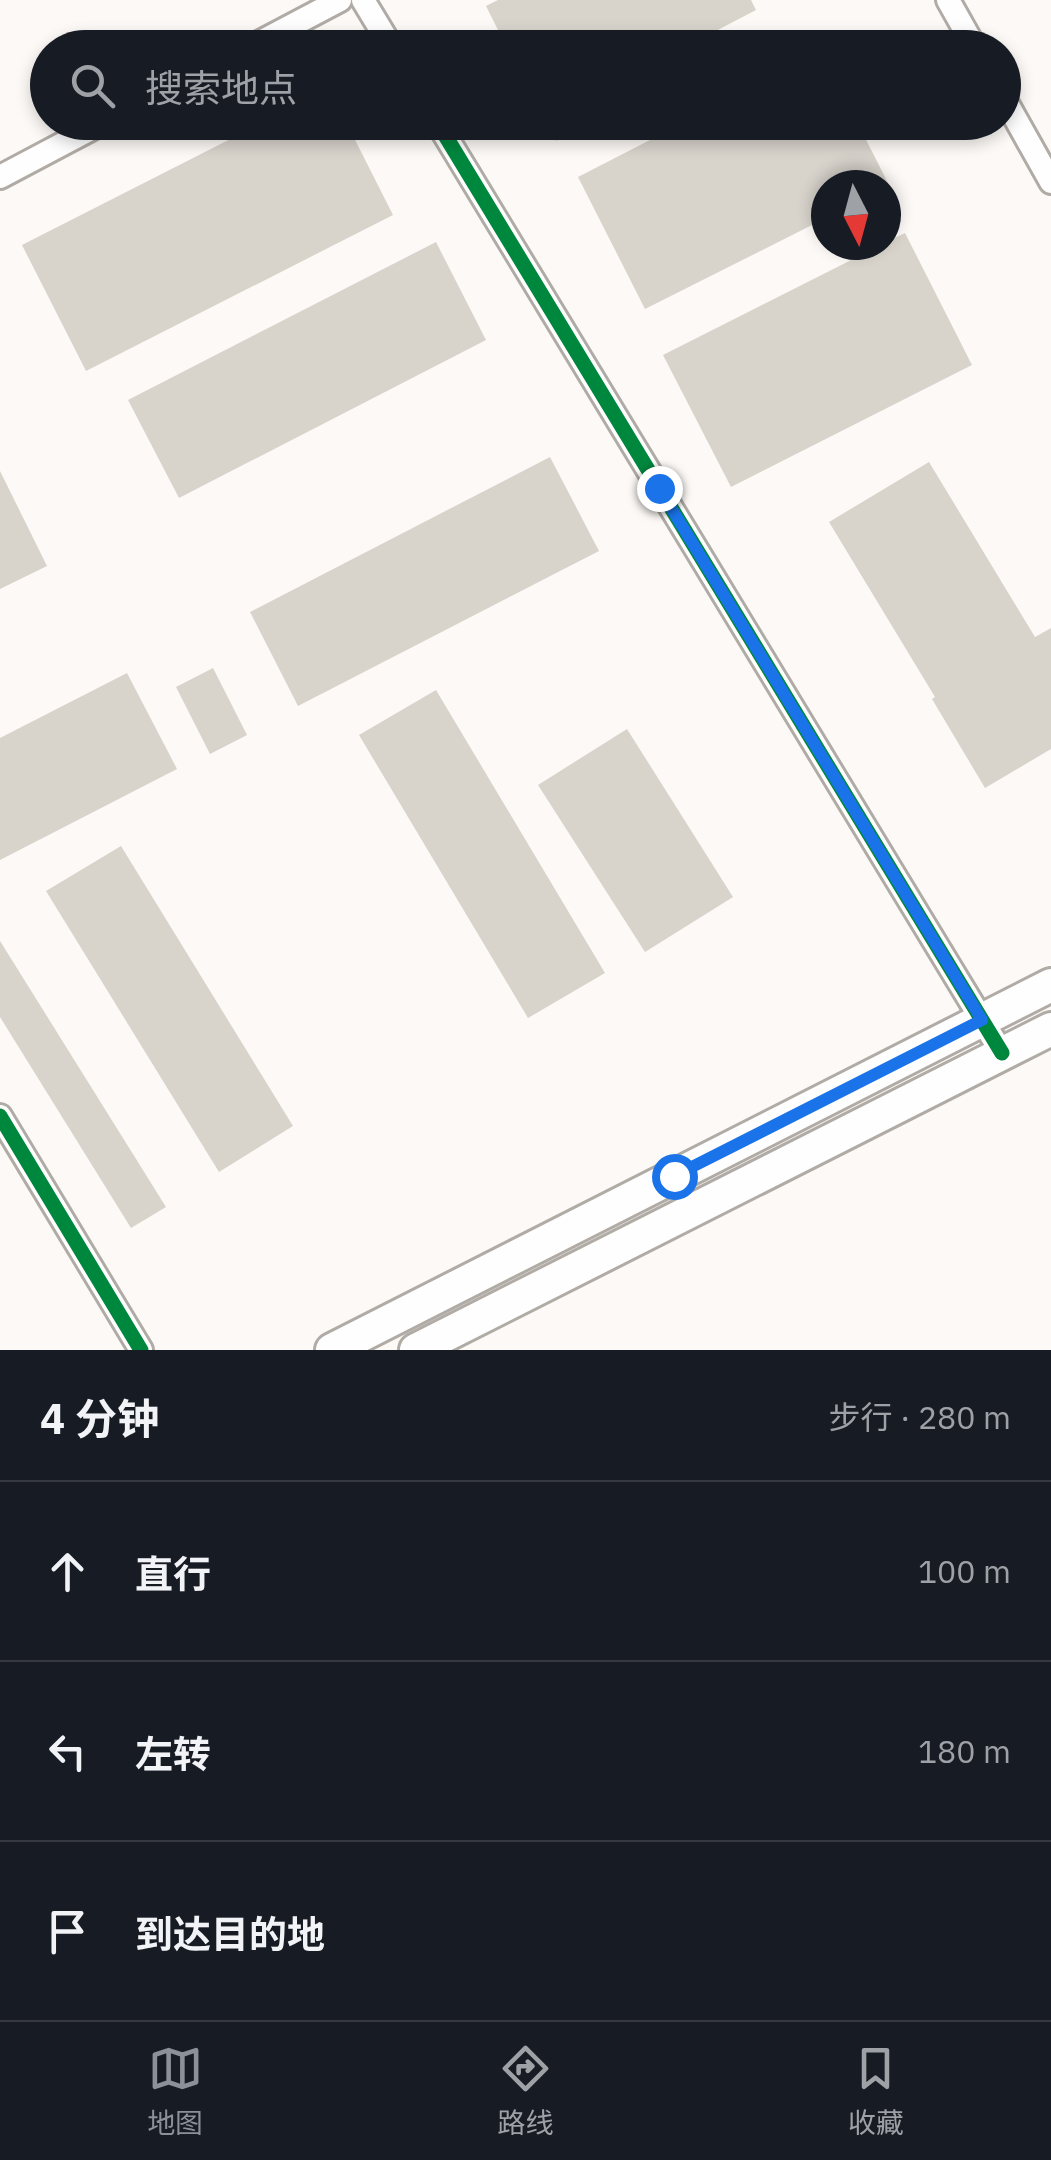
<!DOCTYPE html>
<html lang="zh">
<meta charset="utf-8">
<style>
:root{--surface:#171b24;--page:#242831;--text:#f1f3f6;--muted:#9ea1a6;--line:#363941;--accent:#8c9099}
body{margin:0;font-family:"IBM Plex Sans","Noto Sans SC",sans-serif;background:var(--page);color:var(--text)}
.compass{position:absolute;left:811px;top:170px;width:90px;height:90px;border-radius:50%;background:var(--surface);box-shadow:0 5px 15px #0003;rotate:174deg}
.stop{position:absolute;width:30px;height:30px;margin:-22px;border:8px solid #1a73e8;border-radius:50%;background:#fff}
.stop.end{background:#1a73e8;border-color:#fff;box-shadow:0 2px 10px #0008}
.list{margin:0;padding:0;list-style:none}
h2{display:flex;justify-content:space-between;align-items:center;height:130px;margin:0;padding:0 40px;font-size:42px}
h2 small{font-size:32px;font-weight:400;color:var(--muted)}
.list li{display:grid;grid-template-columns:65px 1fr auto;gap:30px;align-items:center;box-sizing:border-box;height:180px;padding:0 40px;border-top:2px solid var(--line)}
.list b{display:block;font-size:38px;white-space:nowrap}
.list em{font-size:32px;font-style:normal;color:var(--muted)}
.icon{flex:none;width:55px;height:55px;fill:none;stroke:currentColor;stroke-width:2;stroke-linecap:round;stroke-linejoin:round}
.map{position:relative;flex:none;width:1051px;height:1350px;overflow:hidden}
.search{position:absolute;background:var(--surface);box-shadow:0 5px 15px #0003;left:30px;right:30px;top:30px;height:110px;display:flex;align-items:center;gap:25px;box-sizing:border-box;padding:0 35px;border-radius:55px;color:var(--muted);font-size:38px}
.sheet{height:670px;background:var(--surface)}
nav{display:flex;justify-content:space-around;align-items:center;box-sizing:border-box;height:140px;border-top:2px solid var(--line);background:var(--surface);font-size:28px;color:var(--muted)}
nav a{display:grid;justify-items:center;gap:5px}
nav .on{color:var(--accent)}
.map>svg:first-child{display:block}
.building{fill:#d8d4cc}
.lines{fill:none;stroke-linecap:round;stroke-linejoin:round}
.street-casing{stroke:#b0aba5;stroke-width:28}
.secondary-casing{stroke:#b0aba5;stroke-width:38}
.street{stroke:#fffefe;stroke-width:22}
.secondary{stroke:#fffefe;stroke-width:32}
.cycleway-casing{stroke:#fff;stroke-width:21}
.cycleway{stroke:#00873e;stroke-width:15}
.route{stroke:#1a73e8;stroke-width:12}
</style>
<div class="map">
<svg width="1051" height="1350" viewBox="0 0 1051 1350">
<rect width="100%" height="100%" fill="#fcf9f6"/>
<g class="building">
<path d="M498,0H751L756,10L683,48H507L486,6Z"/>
<path d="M264,122H346L393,215L86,371L22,245Z"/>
<path d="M546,122H591L556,141Z"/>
<path d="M685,122H857L889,185H826V218L645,309L578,177Z"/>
<path d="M905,233L972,365L731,487L663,355L881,245H886V242Z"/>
<path d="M436,242L486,340L179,498L128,400Z"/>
<path d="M550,457L599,551L298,706L250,612Z"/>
<path d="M929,462L1035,637L1051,628V749L985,788L932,699L935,697L829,522Z"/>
<path d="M0,471L47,566L0,589Z"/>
<path d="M213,668L247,735L210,754L176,687Z"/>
<path d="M127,673L177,769L0,860V738Z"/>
<path d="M436,690L605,973L528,1018L359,735Z"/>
<path d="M627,729L733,897L645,952L538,785Z"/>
<path d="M121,846L293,1126L219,1172L46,891Z"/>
<path d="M0,941L166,1207L131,1228L0,1017Z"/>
</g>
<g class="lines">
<defs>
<g id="street">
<path d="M363,0L392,48"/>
<path d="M948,0L975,48"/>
<path d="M249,48L340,0"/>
<path d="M1004,98L1051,182"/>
<path d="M437,122L1002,1053"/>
<path d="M0,177L104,122"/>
<path d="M0,1116L141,1350"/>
</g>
<g id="secondary">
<path d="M332,1350L1051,985"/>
<path d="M416,1350L1051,1029"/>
</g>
</defs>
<use href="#street" class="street-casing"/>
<use href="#secondary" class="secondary-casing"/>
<use href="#street" class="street"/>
<use href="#secondary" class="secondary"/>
<defs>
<g id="cycleway">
<path d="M437,122L1002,1053"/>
<path d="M0,1116L141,1350"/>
</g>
</defs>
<use href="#cycleway" class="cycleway-casing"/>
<use href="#cycleway" class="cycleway"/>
</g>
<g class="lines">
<path class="route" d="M659,488L982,1020L674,1176"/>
</g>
</svg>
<svg class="compass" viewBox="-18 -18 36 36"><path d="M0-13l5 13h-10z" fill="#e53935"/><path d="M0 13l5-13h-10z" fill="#9ea1a6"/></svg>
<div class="stop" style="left:674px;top:1176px"></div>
<div class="stop end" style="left:659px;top:488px"></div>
<div class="search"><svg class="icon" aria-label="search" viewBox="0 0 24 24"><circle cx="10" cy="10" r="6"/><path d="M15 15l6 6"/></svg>搜索地点</div>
</div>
<section class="sheet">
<h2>4 分钟<small>步行 · 280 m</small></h2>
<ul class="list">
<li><svg class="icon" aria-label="ahead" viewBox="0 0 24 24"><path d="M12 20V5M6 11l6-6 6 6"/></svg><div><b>直行</b></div><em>100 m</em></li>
<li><svg class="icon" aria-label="left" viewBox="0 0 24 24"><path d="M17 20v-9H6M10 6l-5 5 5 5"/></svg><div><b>左转</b></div><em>180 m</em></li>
<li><svg class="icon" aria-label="arrive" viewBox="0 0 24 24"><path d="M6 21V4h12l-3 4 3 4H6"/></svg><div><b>到达目的地</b></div></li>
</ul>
</section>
<nav>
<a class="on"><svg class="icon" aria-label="map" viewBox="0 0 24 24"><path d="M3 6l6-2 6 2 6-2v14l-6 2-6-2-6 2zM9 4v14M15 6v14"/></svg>地图</a>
<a><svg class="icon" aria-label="directions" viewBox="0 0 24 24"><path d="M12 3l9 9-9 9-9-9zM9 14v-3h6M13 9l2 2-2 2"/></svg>路线</a>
<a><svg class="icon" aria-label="saved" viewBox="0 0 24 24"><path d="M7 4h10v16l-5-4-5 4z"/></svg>收藏</a>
</nav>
